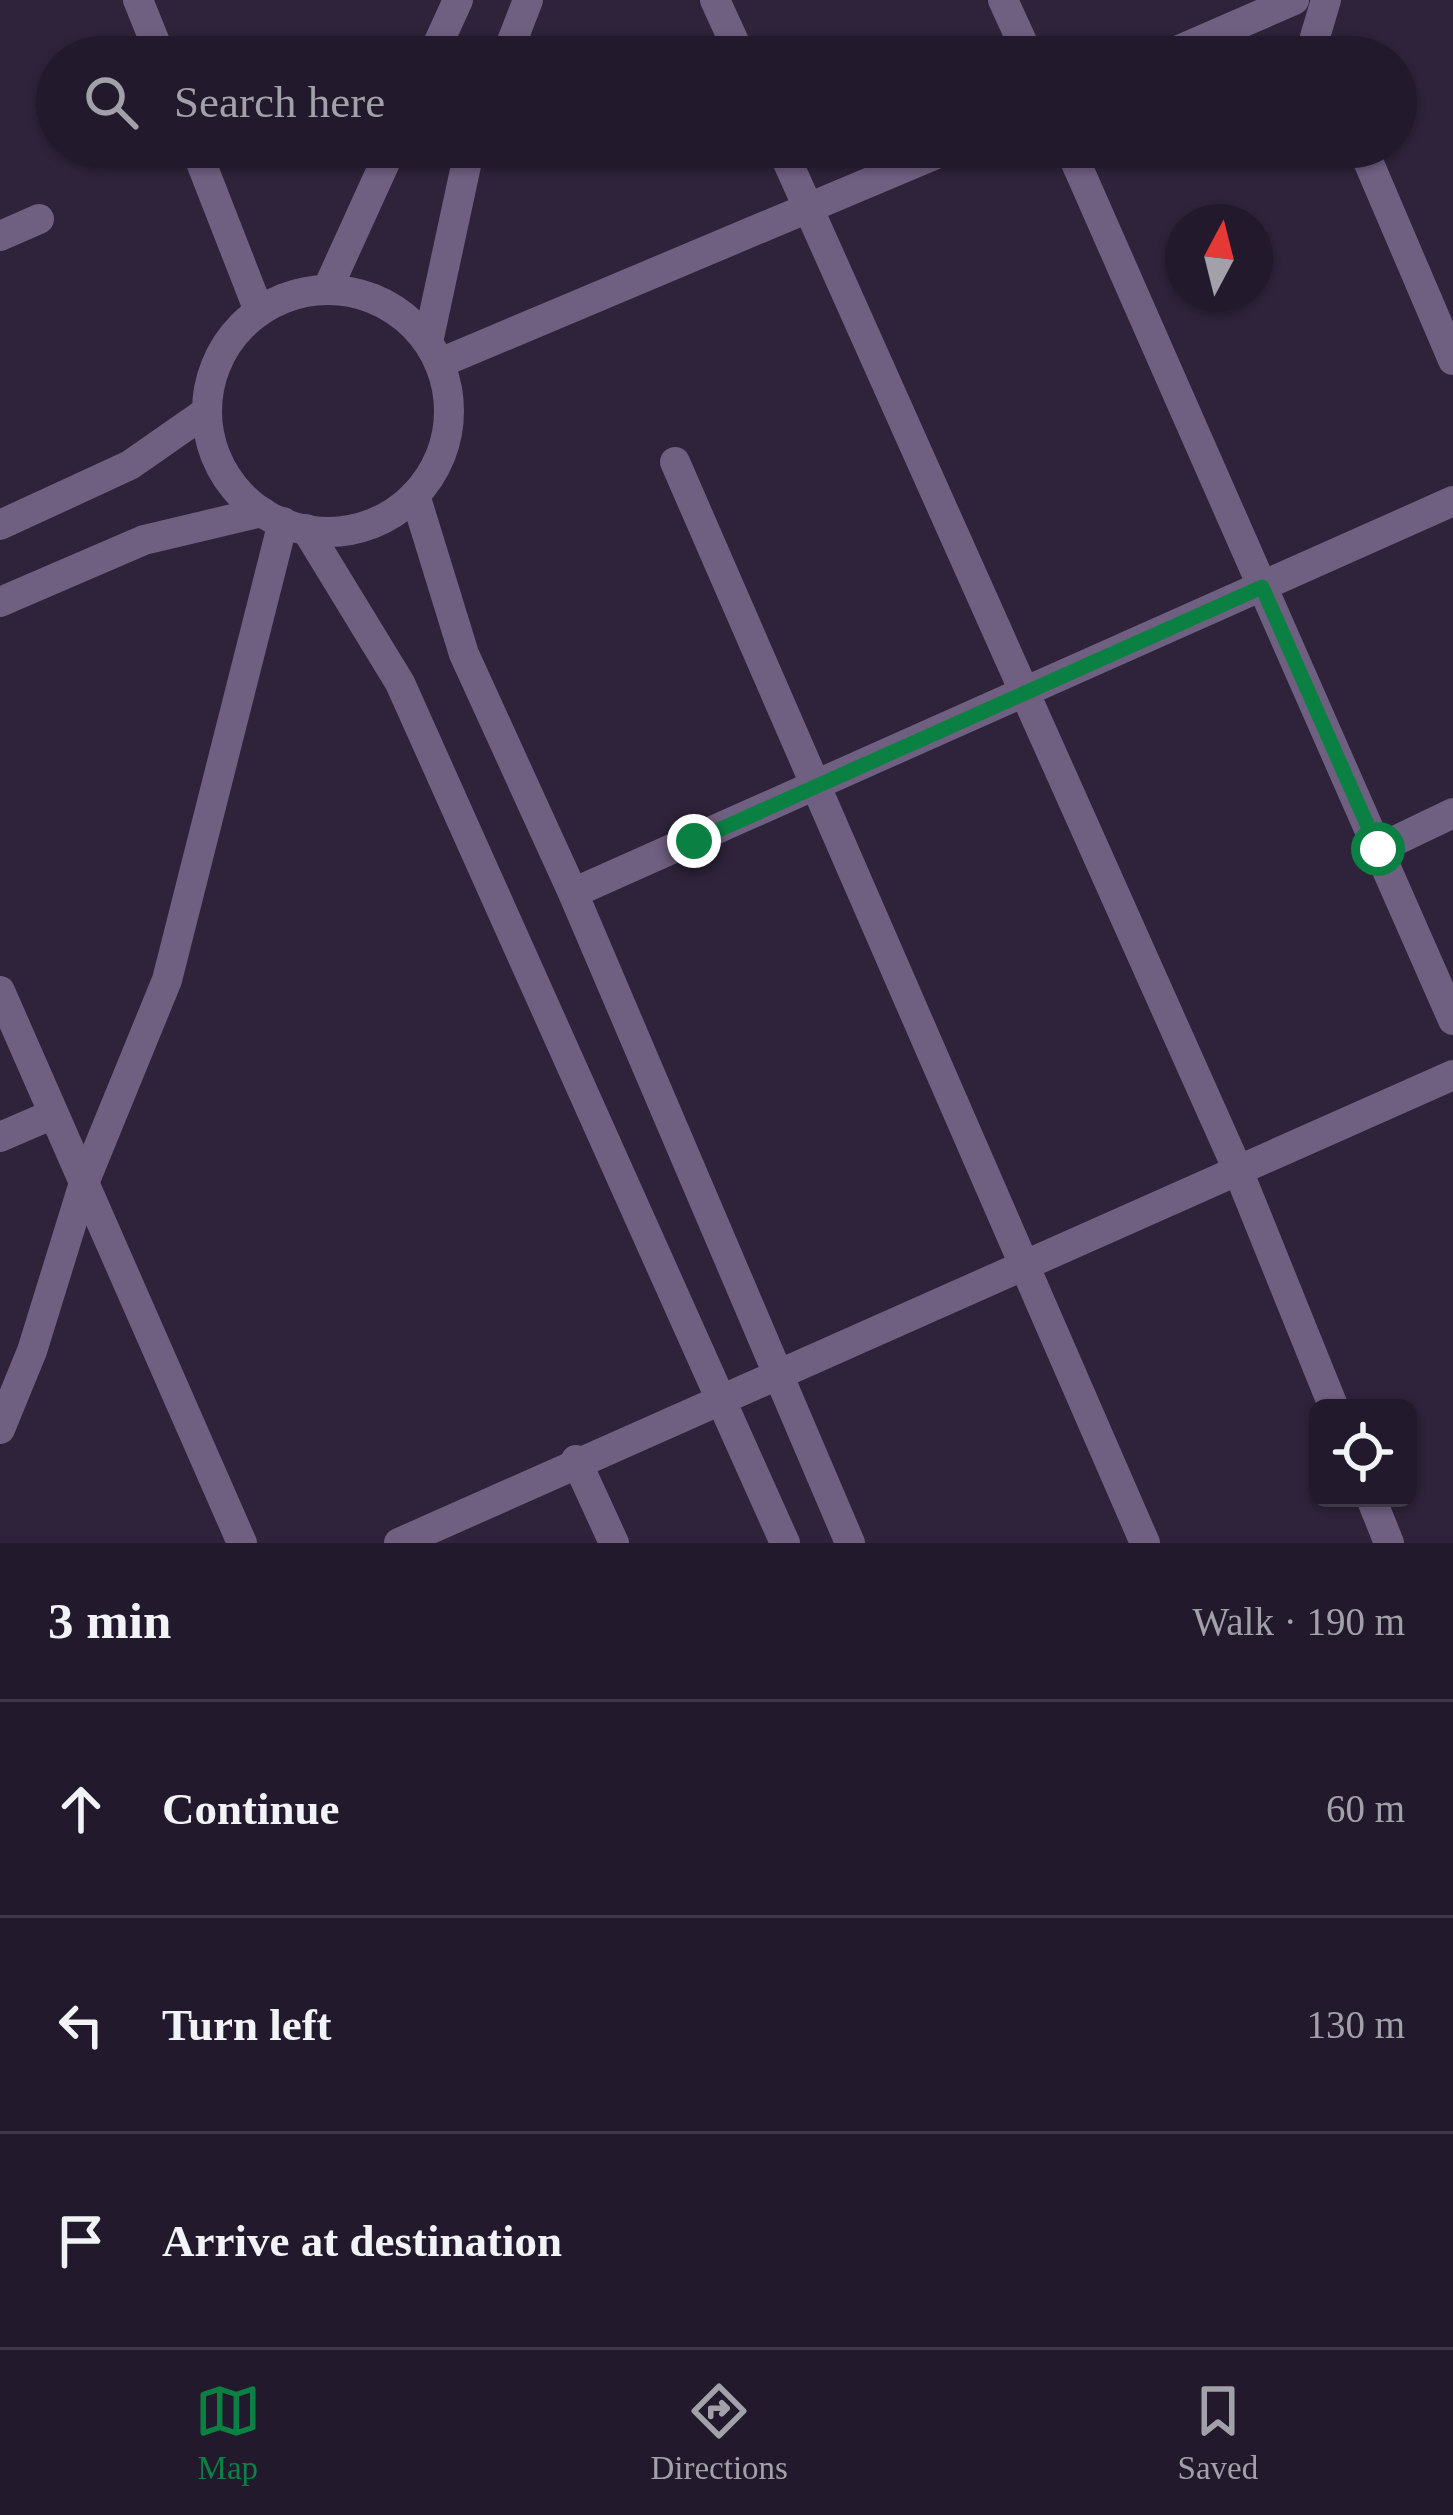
<!DOCTYPE html>
<meta charset="utf-8">
<style>
:root{--surface:#221a2c;--page:#2e2738;--text:#f1f3f6;--muted:#a2a1a9;--line:#3f3848;--accent:#0b8043}
body{margin:0;font-family:"Times New Roman",serif;background:var(--page);color:var(--text)}
.controls{position:absolute;right:36px;bottom:36px;display:grid;overflow:hidden;border-radius:18px;box-shadow:0 3px 9px #0004}
.controls button{width:108px;height:108px;display:grid;place-items:center;padding:0;border:0;border-bottom:3px solid var(--line);background:var(--surface);color:var(--text);font:60px sans-serif}
.compass{position:absolute;left:1165px;top:204px;width:108px;height:108px;border-radius:50%;background:var(--surface);box-shadow:0 3px 9px #0004;rotate:7deg}
.stop{position:absolute;width:36px;height:36px;margin:-27px;border:9px solid #0b8043;border-radius:50%;background:#fff}
.stop.end{background:#0b8043;border-color:#fff;box-shadow:0 3px 12px #0008}
.list{margin:0;padding:0;list-style:none}
h2{display:flex;justify-content:space-between;align-items:center;height:156px;margin:0;padding:0 48px;font-size:51px}
h2 small{font-size:39px;font-weight:400;color:var(--muted)}
.list li{display:grid;grid-template-columns:78px 1fr auto;gap:36px;align-items:center;box-sizing:border-box;height:216px;padding:0 48px;border-top:3px solid var(--line)}
.list b{display:block;font-size:45px;white-space:nowrap}
.list em{font-size:39px;font-style:normal;color:var(--muted)}
.icon{flex:none;width:66px;height:66px;fill:none;stroke:currentColor;stroke-width:2;stroke-linecap:round;stroke-linejoin:round}
.map{position:relative;flex:none;width:1453px;height:1543px;overflow:hidden}
.search{position:absolute;background:var(--surface);box-shadow:0 3px 9px #0004;left:36px;right:36px;top:36px;height:132px;display:flex;align-items:center;gap:30px;box-sizing:border-box;padding:0 42px;border-radius:66px;color:var(--muted);font-size:45px}
.sheet{height:804px;background:var(--surface)}
nav{display:flex;justify-content:space-around;align-items:center;box-sizing:border-box;height:168px;border-top:3px solid var(--line);background:var(--surface);font-size:33px;color:var(--muted)}
nav a{display:grid;justify-items:center;gap:6px}
nav .on{color:var(--accent)}
.map>svg:first-child{display:block}
.lines{fill:none;stroke-linecap:round;stroke-linejoin:round}
.minor{stroke:#6f5f81;stroke-width:30}
.route{stroke:#0b8043;stroke-width:15}
</style>
<div class="map">
<svg width="1453" height="1543" viewBox="0 0 1453 1543">
<rect width="100%" height="100%" fill="#2e233a"/>
<g class="lines">
<g class="minor">
<path d="M138,0L161,57"/>
<path d="M715,0L741,57"/>
<path d="M1003,0L1029,57"/>
<path d="M432,57L458,0"/>
<path d="M506,57L528,0"/>
<path d="M1163,57L1294,0"/>
<path d="M1324,57L1315,37L1326,0"/>
<path d="M195,147L259,311"/>
<path d="M781,147L1237,1168L1334,1408"/>
<path d="M1069,147L1453,1020"/>
<path d="M1362,147L1453,360"/>
<path d="M0,236L39,219"/>
<path d="M327,290L392,147"/>
<circle cx="328" cy="411" r="121"/>
<path d="M428,342L470,147"/>
<path d="M440,363L953,147"/>
<path d="M675,462L1145,1543"/>
<path d="M415,495L464,654L573,893L850,1543"/>
<path d="M0,525L130,465L206,412"/>
<path d="M306,529L400,683L785,1543"/>
<path d="M0,602L144,540L262,512"/>
<path d="M1378,849L1453,813"/>
<path d="M573,893L1453,501"/>
<path d="M0,991L242,1543"/>
<path d="M0,1137L51,1115"/>
<path d="M0,1429L32,1351L84,1183L167,980L283,522"/>
<path d="M576,1460L614,1543"/>
<path d="M1371,1498L1389,1543"/>
<path d="M399,1543L1453,1075"/>
</g>
</g>
<g class="lines">
<path class="route" d="M694,841L1262,587L1378,849"/>
</g>
</svg>
<div class="controls">
<button><svg class="icon" aria-label="locate" viewBox="0 0 24 24"><circle cx="12" cy="12" r="6"/><path d="M12 2v4M12 18v4M2 12h4M18 12h4"/></svg></button>
</div>
<svg class="compass" viewBox="-18 -18 36 36"><path d="M0-13l5 13h-10z" fill="#e53935"/><path d="M0 13l5-13h-10z" fill="#a2a1a9"/></svg>
<div class="stop" style="left:1378px;top:849px"></div>
<div class="stop end" style="left:694px;top:841px"></div>
<div class="search"><svg class="icon" aria-label="search" viewBox="0 0 24 24"><circle cx="10" cy="10" r="6"/><path d="M15 15l6 6"/></svg>Search here</div>
</div>
<section class="sheet">
<h2>3 min<small>Walk · 190 m</small></h2>
<ul class="list">
<li><svg class="icon" aria-label="ahead" viewBox="0 0 24 24"><path d="M12 20V5M6 11l6-6 6 6"/></svg><div><b>Continue</b></div><em>60 m</em></li>
<li><svg class="icon" aria-label="left" viewBox="0 0 24 24"><path d="M17 20v-9H6M10 6l-5 5 5 5"/></svg><div><b>Turn left</b></div><em>130 m</em></li>
<li><svg class="icon" aria-label="arrive" viewBox="0 0 24 24"><path d="M6 21V4h12l-3 4 3 4H6"/></svg><div><b>Arrive at destination</b></div></li>
</ul>
</section>
<nav>
<a class="on"><svg class="icon" aria-label="map" viewBox="0 0 24 24"><path d="M3 6l6-2 6 2 6-2v14l-6 2-6-2-6 2zM9 4v14M15 6v14"/></svg>Map</a>
<a><svg class="icon" aria-label="directions" viewBox="0 0 24 24"><path d="M12 3l9 9-9 9-9-9zM9 14v-3h6M13 9l2 2-2 2"/></svg>Directions</a>
<a><svg class="icon" aria-label="saved" viewBox="0 0 24 24"><path d="M7 4h10v16l-5-4-5 4z"/></svg>Saved</a>
</nav>
